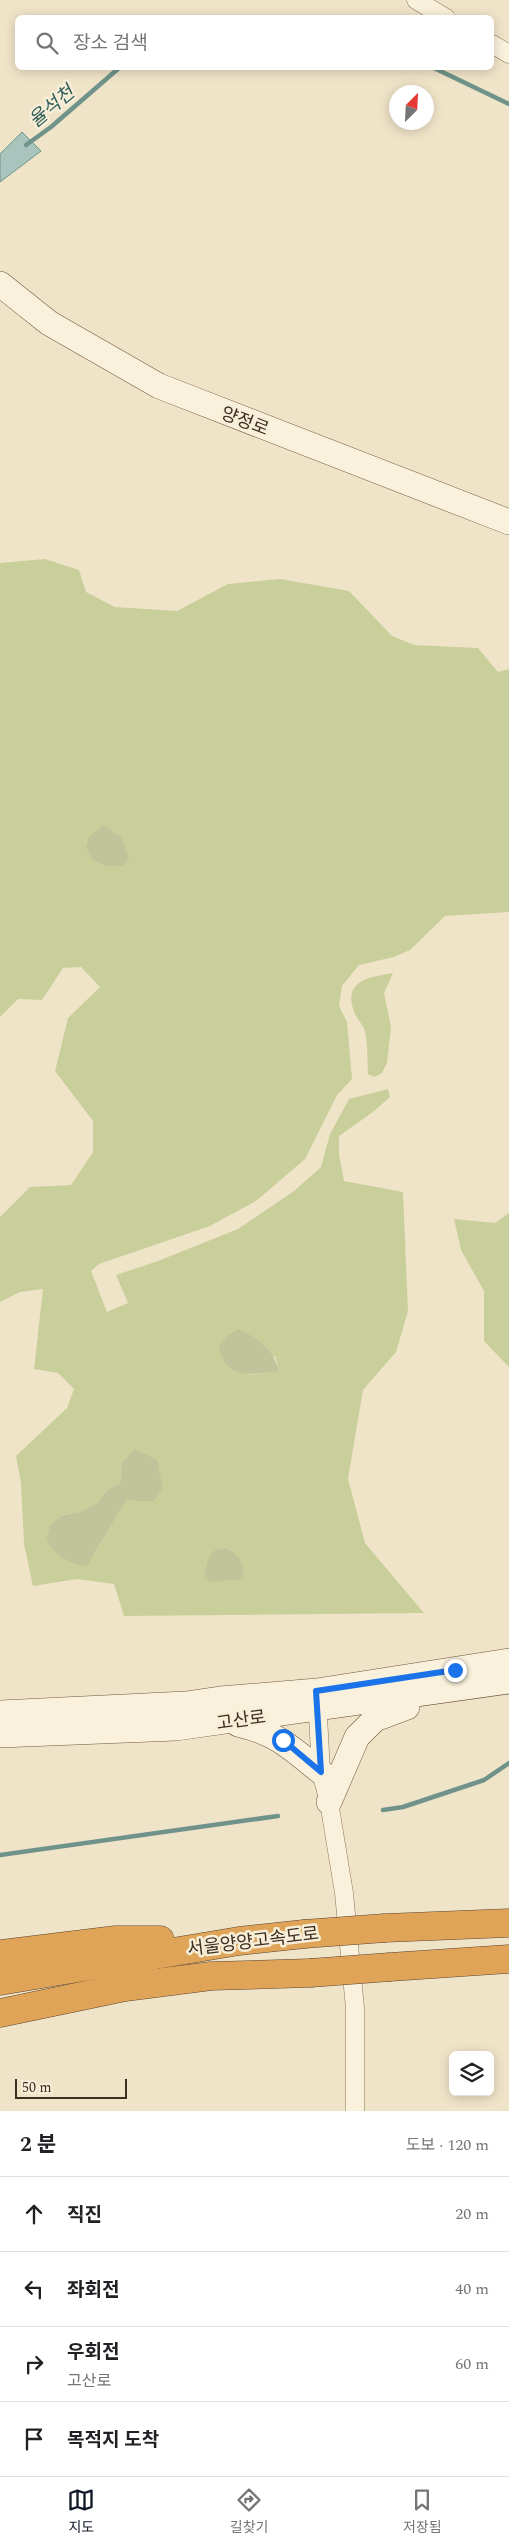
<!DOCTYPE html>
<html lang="ko">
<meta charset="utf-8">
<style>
:root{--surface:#fff;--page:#f6f6f6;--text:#202124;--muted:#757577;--line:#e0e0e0;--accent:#111827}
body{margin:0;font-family:Spectral,"Noto Sans KR",serif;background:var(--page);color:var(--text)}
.controls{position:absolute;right:15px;bottom:15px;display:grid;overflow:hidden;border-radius:8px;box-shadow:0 2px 12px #0003}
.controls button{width:45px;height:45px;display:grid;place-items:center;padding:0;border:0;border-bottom:1px solid var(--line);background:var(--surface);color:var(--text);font:25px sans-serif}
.compass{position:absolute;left:389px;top:85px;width:45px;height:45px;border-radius:50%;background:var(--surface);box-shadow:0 2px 12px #0003;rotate:24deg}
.scale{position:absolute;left:15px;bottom:12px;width:112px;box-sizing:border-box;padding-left:5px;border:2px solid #3d2e20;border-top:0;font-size:14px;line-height:18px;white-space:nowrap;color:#3d2e20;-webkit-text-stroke:4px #f7eed8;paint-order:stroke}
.stop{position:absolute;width:15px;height:15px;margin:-11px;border:4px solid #1a73e8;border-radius:50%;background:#fff}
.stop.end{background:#1a73e8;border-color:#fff;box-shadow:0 1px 5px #0008}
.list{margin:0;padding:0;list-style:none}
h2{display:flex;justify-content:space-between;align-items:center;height:65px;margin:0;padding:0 20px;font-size:21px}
h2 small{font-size:16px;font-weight:400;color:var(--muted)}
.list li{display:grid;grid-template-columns:32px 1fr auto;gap:15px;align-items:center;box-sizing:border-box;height:75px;padding:0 20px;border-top:1px solid var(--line)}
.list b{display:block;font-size:19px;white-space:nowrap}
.list p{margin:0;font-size:16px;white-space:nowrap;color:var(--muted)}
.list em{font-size:16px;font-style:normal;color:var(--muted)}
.icon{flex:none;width:28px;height:28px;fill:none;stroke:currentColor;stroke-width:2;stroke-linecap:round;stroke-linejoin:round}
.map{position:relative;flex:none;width:509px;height:2111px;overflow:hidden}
.search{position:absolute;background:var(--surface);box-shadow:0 2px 12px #0003;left:15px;right:15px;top:15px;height:55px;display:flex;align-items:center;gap:12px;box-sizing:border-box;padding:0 18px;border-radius:8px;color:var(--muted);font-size:19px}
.sheet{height:365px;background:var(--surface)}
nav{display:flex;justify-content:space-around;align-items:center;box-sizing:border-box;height:70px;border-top:1px solid var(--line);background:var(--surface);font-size:14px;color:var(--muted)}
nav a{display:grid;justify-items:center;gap:2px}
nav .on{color:var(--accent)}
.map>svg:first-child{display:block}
.green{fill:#c9cf9b;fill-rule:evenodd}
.cemetery{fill:#bfc49a}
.water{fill:#a9c4bc;stroke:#6f938a}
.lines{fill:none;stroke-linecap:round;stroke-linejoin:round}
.stream{stroke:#6f938a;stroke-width:4.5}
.street-casing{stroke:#8d765c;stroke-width:19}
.secondary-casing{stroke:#6f573f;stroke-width:26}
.highway-casing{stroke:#5b4430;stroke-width:29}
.street{stroke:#faf1dc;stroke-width:18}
.secondary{stroke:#faf1dc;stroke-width:25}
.highway{stroke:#e0a458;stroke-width:28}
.highway-bridge-casing{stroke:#5b4430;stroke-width:29;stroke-linecap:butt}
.highway-bridge{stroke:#e0a458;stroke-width:28}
.route{stroke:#1a73e8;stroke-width:6}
.labels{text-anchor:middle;stroke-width:5;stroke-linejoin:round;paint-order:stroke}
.street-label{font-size:18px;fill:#3d2e20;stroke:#f7eed8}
.water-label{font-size:19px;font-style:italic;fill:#2f5d5a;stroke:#f7eed8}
</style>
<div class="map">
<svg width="509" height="2111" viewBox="0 0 509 2111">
<rect width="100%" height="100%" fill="#f0e4c8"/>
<g class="green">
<path d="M45,559L79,570L86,592L115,607L177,611L228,584L280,579L349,591L392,636L414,645L478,648L498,672L509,669V912L445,916L410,950L394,957L359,965L342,986L339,1006L347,1022L352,1079L337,1095L305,1159L256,1201L210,1226L99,1264L91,1271L107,1312L128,1303L116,1275L158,1261L238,1229L294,1191L321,1167L330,1134L349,1099L388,1089L390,1097L373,1112L339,1136V1154L344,1181L403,1192L408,1311L396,1352L363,1390L348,1479L365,1543L424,1613L124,1616L114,1584L77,1579L33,1586L24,1544L21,1483L16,1456L67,1408L74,1389L58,1373L34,1369L43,1289L20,1292L0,1302V1217L30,1187L71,1185L93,1152V1121L55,1071L68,1018L100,987L81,967L63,968L42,1000L18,999L0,1017V563ZM275,1356L279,1371L248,1375ZM122,1463L137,1501L127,1498L94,1555L62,1515L80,1512L97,1503L106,1491L120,1483Z"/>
<path d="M393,973L384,993L391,1027L387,1063L382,1073L374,1077L368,1074C367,1060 368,1044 365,1031C363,1025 358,1020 355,1014C341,981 369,977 393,973Z"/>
<path d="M509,1213V1367L484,1341V1291L461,1250L454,1219L495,1223Z"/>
</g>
<g class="cemetery">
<path d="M103,825L121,837L129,859L124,866H107L93,860L86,847L89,837Z"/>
<path d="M238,1329C259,1339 272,1348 279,1371C253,1375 224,1380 219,1346L226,1337Z"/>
<path d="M135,1449L157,1460L163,1489L153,1501H137L127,1499L87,1566C67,1563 56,1556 46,1539L51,1524L63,1515L80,1512L97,1503L106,1491L120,1483L122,1463Z"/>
<path d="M226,1548C240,1554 244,1565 243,1579L212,1582L204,1578L208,1560L215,1550Z"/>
</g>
<path class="water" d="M22,132L41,151L0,182V154Z"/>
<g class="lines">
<g class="stream">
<path d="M214,18H221"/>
<path d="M434,68L509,104"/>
<path d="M26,145L51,127L119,68"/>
<path d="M383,1810L403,1807L484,1780L509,1763"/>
<path d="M0,1855L278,1816"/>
</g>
<defs>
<g id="street">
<path d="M416,0L446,18"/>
<path d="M492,44L509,54"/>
<path d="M317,1697L321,1772L329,1802L344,1893L355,2008V2111"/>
</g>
<g id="secondary">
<path d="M0,284L49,323L159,386L509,522"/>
<path d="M0,1713L186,1704L220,1699L317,1691L509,1661"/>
<path d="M238,1724C277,1733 291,1748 321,1772"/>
<path d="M0,1735L176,1728L509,1681"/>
<path d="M329,1802L357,1737L375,1719L407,1707"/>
</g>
<g id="highway">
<path d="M385,1928L509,1923"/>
<path d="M0,1954L116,1940H160"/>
<path d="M390,1967L509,1959"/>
<path d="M0,1981L239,1941L304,1934"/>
<path d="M0,2013L125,1987L211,1976L310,1973"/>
</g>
</defs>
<use href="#street" class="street-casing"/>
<use href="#secondary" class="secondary-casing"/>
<use href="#highway" class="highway-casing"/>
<use href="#street" class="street"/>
<use href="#secondary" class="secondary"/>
<use href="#highway" class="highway"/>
<defs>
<g id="highway-bridge">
<path d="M304,1934L385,1928"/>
<path d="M310,1973L390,1967"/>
</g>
</defs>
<use href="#highway-bridge" class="highway-bridge-casing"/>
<use href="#highway-bridge" class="highway-bridge"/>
</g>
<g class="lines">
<path class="route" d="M283,1740L321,1772L316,1691L455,1670"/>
</g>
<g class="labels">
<g class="street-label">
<text transform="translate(245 421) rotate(21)" y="6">양정로</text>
<text transform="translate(241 1720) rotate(-8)" y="6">고산로</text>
<text transform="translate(253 1941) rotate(-7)" y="6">서울양양고속도로</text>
</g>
<g class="water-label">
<text transform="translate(51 106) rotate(-40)" y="7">율석천</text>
</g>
</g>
</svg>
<div class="controls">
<button><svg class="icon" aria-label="layers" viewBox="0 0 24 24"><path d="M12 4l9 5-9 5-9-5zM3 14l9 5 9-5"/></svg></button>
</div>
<svg class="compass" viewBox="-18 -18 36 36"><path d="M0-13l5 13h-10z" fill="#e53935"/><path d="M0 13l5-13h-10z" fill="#757577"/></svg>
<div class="scale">50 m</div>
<div class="stop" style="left:283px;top:1740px"></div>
<div class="stop end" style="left:455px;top:1670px"></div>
<div class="search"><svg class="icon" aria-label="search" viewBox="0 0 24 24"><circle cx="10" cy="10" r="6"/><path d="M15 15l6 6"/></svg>장소 검색</div>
</div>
<section class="sheet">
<h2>2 분<small>도보 · 120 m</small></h2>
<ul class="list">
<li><svg class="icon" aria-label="ahead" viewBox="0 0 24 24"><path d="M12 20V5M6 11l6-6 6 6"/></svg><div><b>직진</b></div><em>20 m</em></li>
<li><svg class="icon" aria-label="left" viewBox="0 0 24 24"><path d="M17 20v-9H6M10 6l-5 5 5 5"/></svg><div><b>좌회전</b></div><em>40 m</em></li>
<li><svg class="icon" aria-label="right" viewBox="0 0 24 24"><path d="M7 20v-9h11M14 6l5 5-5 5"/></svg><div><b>우회전</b><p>고산로</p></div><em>60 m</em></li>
<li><svg class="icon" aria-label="arrive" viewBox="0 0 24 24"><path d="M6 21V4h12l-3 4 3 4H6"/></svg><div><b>목적지 도착</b></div></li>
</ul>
</section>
<nav>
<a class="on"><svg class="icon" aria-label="map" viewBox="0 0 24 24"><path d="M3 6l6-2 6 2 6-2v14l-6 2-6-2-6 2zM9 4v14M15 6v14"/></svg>지도</a>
<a><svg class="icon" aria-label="directions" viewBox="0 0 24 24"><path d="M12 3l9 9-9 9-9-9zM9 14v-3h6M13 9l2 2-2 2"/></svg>길찾기</a>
<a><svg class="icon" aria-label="saved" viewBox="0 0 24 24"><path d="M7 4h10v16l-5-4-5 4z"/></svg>저장됨</a>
</nav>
